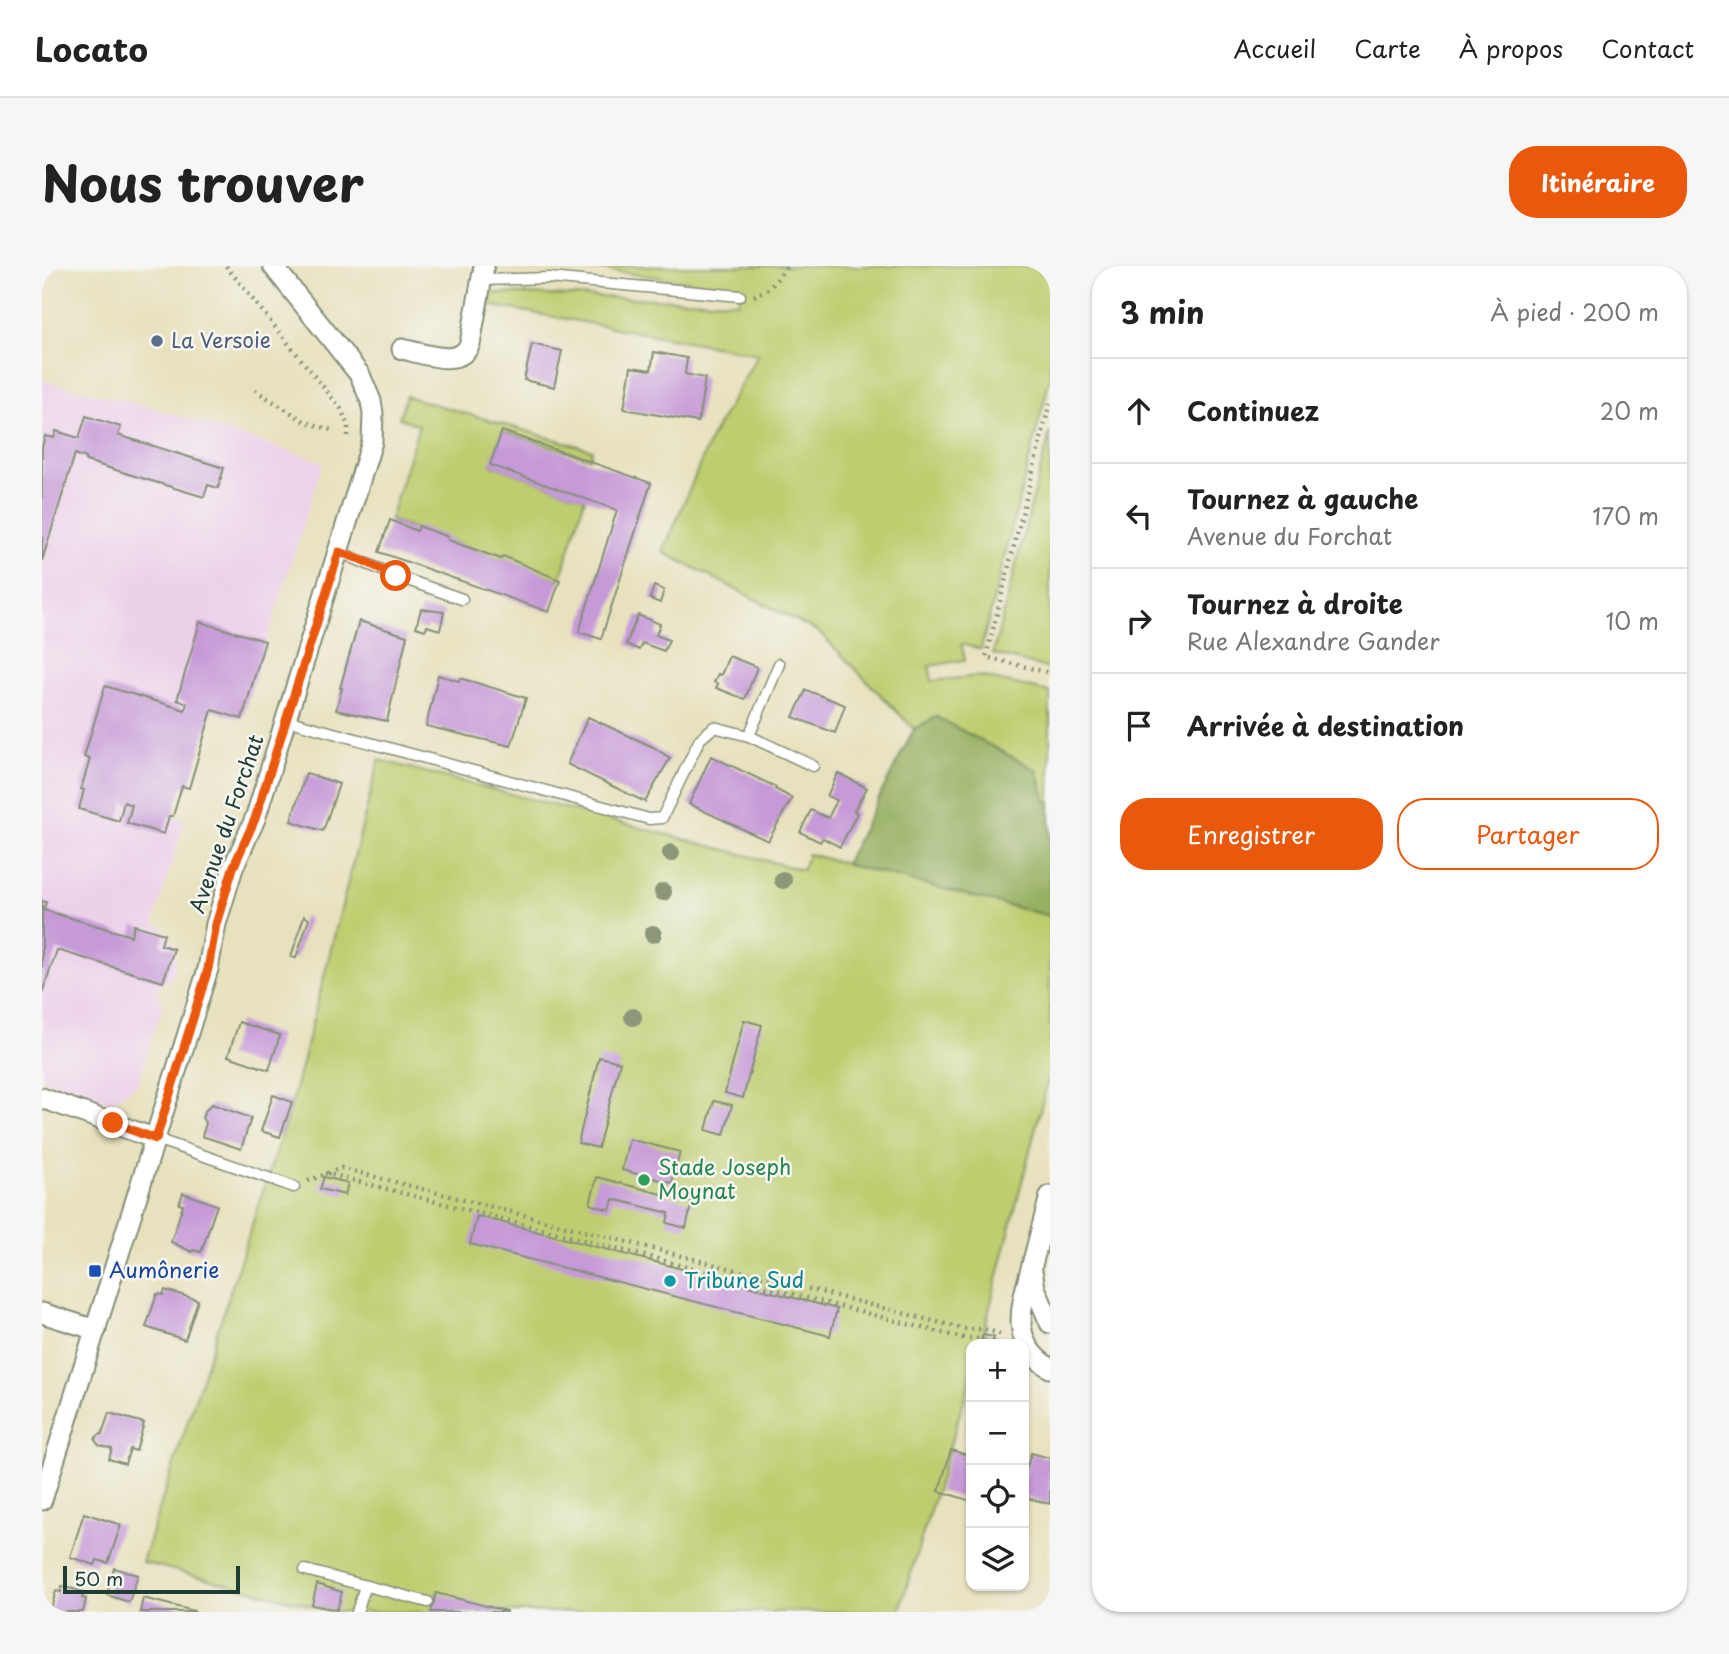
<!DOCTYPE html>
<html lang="fr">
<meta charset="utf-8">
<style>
:root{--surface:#fff;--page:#f6f6f6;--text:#222;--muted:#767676;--line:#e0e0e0;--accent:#ea580c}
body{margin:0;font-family:"Playpen Sans",sans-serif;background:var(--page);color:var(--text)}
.controls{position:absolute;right:21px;bottom:21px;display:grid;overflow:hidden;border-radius:14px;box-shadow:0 2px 5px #0004}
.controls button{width:63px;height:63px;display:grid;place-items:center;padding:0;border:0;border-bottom:2px solid var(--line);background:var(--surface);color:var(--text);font:35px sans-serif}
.scale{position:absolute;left:21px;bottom:18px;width:177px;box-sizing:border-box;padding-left:7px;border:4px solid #1f3d34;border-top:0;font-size:19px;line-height:24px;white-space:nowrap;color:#1f3d34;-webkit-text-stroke:5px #f6f6f2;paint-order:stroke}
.stop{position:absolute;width:21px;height:21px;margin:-16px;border:5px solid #ea580c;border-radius:50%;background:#fff}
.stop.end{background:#ea580c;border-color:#fff;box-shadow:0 2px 7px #0008}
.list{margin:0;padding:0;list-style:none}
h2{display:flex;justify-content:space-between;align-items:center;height:91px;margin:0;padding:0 28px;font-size:30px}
h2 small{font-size:23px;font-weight:400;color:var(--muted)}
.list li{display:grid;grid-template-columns:46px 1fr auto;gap:21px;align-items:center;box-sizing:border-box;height:105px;padding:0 28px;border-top:2px solid var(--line)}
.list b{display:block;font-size:26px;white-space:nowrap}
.list p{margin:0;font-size:23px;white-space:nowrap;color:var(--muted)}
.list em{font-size:23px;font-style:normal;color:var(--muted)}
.actions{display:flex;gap:14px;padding:21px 28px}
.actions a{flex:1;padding:16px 0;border:2px solid var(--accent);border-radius:28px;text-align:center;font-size:24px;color:var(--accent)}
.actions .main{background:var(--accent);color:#fff}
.icon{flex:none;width:38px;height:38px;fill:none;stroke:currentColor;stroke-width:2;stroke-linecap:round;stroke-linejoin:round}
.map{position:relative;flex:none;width:1008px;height:1346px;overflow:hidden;border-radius:28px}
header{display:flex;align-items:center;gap:42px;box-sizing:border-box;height:98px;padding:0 35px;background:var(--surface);border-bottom:2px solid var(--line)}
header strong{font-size:33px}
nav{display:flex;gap:38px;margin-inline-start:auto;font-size:24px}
.intro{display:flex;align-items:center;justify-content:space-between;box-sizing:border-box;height:168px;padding:0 42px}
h1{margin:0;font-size:49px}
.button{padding:18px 32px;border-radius:28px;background:var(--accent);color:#fff;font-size:24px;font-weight:700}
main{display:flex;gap:42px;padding:0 42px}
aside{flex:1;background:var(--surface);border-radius:28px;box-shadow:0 2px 5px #0004}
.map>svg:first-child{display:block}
.built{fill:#edd1e9}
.green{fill:#bfcd6f;stroke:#6f8552;stroke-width:2}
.forest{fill:#97b062;stroke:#5b764b;stroke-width:2}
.building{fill:#c699d7}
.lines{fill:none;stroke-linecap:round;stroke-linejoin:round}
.lane-casing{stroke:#848f78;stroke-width:13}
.street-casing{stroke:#848f78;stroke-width:23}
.path{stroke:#848f78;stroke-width:4.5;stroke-dasharray:2 5;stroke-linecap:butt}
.lane{stroke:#fff;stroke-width:10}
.street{stroke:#fff;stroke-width:19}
.tree{fill:#8b9778}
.route{stroke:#ea580c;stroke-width:9}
.service-dot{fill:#5c6f8a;stroke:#f6f6f2;stroke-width:2.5}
.leisure-dot{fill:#2e9e5b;stroke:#f6f6f2;stroke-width:2.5}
.transit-dot{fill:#1a4fb4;stroke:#f6f6f2;stroke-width:2.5}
.culture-dot{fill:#0f9aa8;stroke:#f6f6f2;stroke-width:2.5}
.labels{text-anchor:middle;stroke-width:5;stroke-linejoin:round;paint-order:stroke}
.service-label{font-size:21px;fill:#4e5e75;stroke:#f6f6f2;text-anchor:start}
.street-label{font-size:21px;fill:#1f3d34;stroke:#f6f6f2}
.leisure-label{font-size:21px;fill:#27864d;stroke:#f6f6f2;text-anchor:start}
.transit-label{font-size:21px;fill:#164399;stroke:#f6f6f2;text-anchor:start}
.culture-label{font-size:21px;fill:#0d838f;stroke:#f6f6f2;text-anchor:start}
</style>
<header>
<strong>Locato</strong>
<nav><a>Accueil</a><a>Carte</a><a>À propos</a><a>Contact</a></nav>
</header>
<div class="intro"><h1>Nous trouver</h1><a class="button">Itinéraire</a></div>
<main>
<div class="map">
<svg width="1008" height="1346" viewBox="0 0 1008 1346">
<rect width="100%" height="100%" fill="#f6f6f2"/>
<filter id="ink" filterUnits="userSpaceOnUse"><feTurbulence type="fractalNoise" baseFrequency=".0143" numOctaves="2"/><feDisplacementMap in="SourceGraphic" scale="14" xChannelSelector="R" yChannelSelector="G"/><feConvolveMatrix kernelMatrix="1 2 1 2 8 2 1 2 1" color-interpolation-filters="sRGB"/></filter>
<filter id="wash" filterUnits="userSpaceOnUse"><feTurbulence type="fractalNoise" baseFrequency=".00686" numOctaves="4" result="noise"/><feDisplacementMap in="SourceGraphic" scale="28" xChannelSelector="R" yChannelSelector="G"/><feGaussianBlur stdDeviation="1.57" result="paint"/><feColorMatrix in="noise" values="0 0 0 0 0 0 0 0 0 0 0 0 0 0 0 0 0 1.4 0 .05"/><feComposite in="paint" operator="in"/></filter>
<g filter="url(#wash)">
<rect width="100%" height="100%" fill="#e8e1bd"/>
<path class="built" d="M0,114L114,143L281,196L200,453L170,445L147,522L139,521L131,550L143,554L112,657L121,662L133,679L134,700L130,710L115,724L121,738L95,819L70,836L0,813Z"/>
<g class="green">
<path d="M535,0H1008V112L939,383L919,378L923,394L887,400L890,415L937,410L1008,426V537L894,451L872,463L777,366L621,286L670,170L716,88L441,38L452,27L696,36L699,23Z"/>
<path d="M364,130L550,184L548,192L460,165L449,199L543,232L518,314L348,254L377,159L357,152Z"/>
<path d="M1008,166V403L951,388Z"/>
<path d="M337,494L761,604L766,588L1008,650V806L941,1068L952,1071L950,1078H929V1111L857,1346H295L100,1296L250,836Z"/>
</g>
<path class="forest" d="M894,451L995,504L1004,535L1008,537V650L803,598L872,463Z"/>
<g id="blocks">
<g class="building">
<path d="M490,78L520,85L512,121L482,114Z"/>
<path d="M612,86L645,92L643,108L663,112L656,156L582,143L589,101L609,104Z"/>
<path d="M44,150L79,161L76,169L182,202L176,222L166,219L162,231L44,195V192L33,188L0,295V181L3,170L12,172L14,165L37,172Z"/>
<path d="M460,165L609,217L559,373L537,366L575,244L448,199Z"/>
<path d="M348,254L375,265L377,260L406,271V274L459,293L461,290L518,314L507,346L337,286Z"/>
<path d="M612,320L622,324L618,337L608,333Z"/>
<path d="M379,343L402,346L398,364L385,360L383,364L374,361Z"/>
<path d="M596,349L618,358L614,369L627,374L622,385L600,377L597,384L584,378Z"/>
<path d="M317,355L365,370L345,455L294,444L300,422H298Z"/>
<path d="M158,356L223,375L200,453L170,444L147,522L140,520L131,550H127L122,568L85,557L90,539L82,536L77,555L37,543L42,524L39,523L48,493L42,491L63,420L143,444L145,437L135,434Z"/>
<path d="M687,390L715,401L703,433L674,422L676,418L672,416L676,408L679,409Z"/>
<path d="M396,409L417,415L418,412L484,432L469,480L384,460Z"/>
<path d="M764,424L803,439L793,467L751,451Z"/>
<path d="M546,451L611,481L628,492L603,536L525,498Z"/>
<path d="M669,490L734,521L733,523L750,532L726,575L647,538Z"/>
<path d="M264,507L297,518L281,565L249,555Z"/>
<path d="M796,507L825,522L812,545L815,547L798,581L781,572L778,576L758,566L769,544L786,552L795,534L785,530Z"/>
<path d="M0,635L4,636L2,644L89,670L92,659L122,668L119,679L132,683L121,716L15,684L0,727Z"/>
<path d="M262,650L267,653L254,692L249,691Z"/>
<path d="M702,754L720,759L701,832L683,827Z"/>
<path d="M197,756L238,769L227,804L186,790Z"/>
<path d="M557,791L578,796L556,882L536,877Z"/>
<path d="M231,829L250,836L238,871L219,865Z"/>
<path d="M672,835L690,839L682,869L664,864Z"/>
<path d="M170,838L209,852L199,883L160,870L164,857L160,852L163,845Z"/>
<path d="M587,873L638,886L630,917L580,904Z"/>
<path d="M282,911L306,917L303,929L278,923Z"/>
<path d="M555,911L650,936L644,962L625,957L627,947L571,933L568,944L548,938Z"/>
<path d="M141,927L175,939L159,986L151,984L150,986L129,976L141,939L137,938Z"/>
<path d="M435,950L795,1043L788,1070L428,978Z"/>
<path d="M123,1024L156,1034L143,1074L104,1061L115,1028L121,1029Z"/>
<path d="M941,1069L952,1071L950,1078H938Z"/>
<path d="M67,1147L102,1157L94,1185L88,1183L83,1198L67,1193L70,1183L57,1179L53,1174L55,1170L60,1168Z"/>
<path d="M909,1184L929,1190V1235L897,1225Z"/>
<path d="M989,1187L1008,1192V1238L982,1231V1212Z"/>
<path d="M42,1247L79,1259L66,1297L55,1294L53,1299L28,1291Z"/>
<path d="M72,1302L96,1309L87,1336L65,1329Z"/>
<path d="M275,1318L300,1326L295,1344L270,1339Z"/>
<path d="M20,1320L42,1326L40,1332L44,1333L41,1346H8L14,1325L19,1326Z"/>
<path d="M394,1327L464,1345V1346H389Z"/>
<path d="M101,1332L152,1345V1346H98Z"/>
</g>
</g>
</g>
<g filter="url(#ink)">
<use href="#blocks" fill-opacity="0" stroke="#848f78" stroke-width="2"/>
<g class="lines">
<defs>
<g id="lane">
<path d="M440,14L507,12L698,30"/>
<path d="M297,286L354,310L420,333"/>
<path d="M244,454L607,553L620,552L658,473L672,461L707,470L771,500"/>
<path d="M707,470L737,398"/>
<path d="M114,873L252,921"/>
<path d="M263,1304L386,1336"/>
<path d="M315,1346L323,1320"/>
</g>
<g id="street">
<path d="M360,83C380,87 418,103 428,78L442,0"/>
<path d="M0,832L114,873"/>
<path d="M1008,930C1002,953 996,976 990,999C980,1037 965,1077 1008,1102"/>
<path d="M990,1005L993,1022L1008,1057"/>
<path d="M0,1047L54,1064"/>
<path d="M0,1234L166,703L174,658L191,602L213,553L330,176L331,148L329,135L318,109L231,0"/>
</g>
</defs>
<use href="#lane" class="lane-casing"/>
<use href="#street" class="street-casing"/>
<g class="path">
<path d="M184,0L299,143L306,160V174"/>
<path d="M712,30L728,22L745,0"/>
<path d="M213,124L262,155L292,165"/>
<path d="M1008,137L944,391L1008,407"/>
<path d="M283,907L920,1072L939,1073"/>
<path d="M266,915L299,902L922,1063H942L961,1069"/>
<path d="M951,1076L957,1078"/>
</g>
<use href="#lane" class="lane"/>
<use href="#street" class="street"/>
</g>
<g class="tree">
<circle cx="629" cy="587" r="9"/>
<circle cx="741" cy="614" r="9"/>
<circle cx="621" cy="626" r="9"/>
<circle cx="611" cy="668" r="9"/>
<circle cx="591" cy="751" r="9"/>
</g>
</g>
<g class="lines" filter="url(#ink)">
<path class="route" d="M71,857L114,873L166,703L174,658L191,602L213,553L297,286L318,293L354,310"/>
</g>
<circle class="service-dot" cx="115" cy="75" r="7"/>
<circle class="leisure-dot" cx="602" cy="914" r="7"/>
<rect class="transit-dot" x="46" y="998" width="14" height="14" rx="3.5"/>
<circle class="culture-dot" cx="628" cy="1015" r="7"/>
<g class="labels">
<g class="service-label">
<text x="129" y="82">La Versoie</text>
</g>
<g class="street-label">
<text transform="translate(185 558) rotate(-71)" y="7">Avenue du Forchat</text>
</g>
<g class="leisure-label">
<text x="616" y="909">Stade Joseph<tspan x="616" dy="24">Moynat</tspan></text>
</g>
<g class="transit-label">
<text x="67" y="1012">Aumônerie</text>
</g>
<g class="culture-label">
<text x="642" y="1022">Tribune Sud</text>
</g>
</g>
</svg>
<div class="controls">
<button>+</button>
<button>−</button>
<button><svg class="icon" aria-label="locate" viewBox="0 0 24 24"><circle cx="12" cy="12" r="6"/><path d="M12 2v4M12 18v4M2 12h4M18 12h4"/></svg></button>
<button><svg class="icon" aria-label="layers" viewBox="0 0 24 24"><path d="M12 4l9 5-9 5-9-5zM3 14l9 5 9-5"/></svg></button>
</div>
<div class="scale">50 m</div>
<div class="stop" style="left:354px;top:310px"></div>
<div class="stop end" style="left:71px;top:857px"></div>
</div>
<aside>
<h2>3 min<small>À pied · 200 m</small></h2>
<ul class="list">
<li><svg class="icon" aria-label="ahead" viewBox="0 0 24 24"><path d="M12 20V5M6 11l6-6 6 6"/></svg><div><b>Continuez</b></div><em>20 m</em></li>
<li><svg class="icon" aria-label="left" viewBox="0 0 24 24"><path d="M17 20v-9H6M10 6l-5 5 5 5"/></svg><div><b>Tournez à gauche</b><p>Avenue du Forchat</p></div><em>170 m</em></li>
<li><svg class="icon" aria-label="right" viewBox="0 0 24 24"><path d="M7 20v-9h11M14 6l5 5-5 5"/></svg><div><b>Tournez à droite</b><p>Rue Alexandre Gander</p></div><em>10 m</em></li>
<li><svg class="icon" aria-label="arrive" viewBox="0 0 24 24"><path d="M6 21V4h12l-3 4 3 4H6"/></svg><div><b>Arrivée à destination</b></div></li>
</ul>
<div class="actions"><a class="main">Enregistrer</a><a>Partager</a></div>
</aside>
</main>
